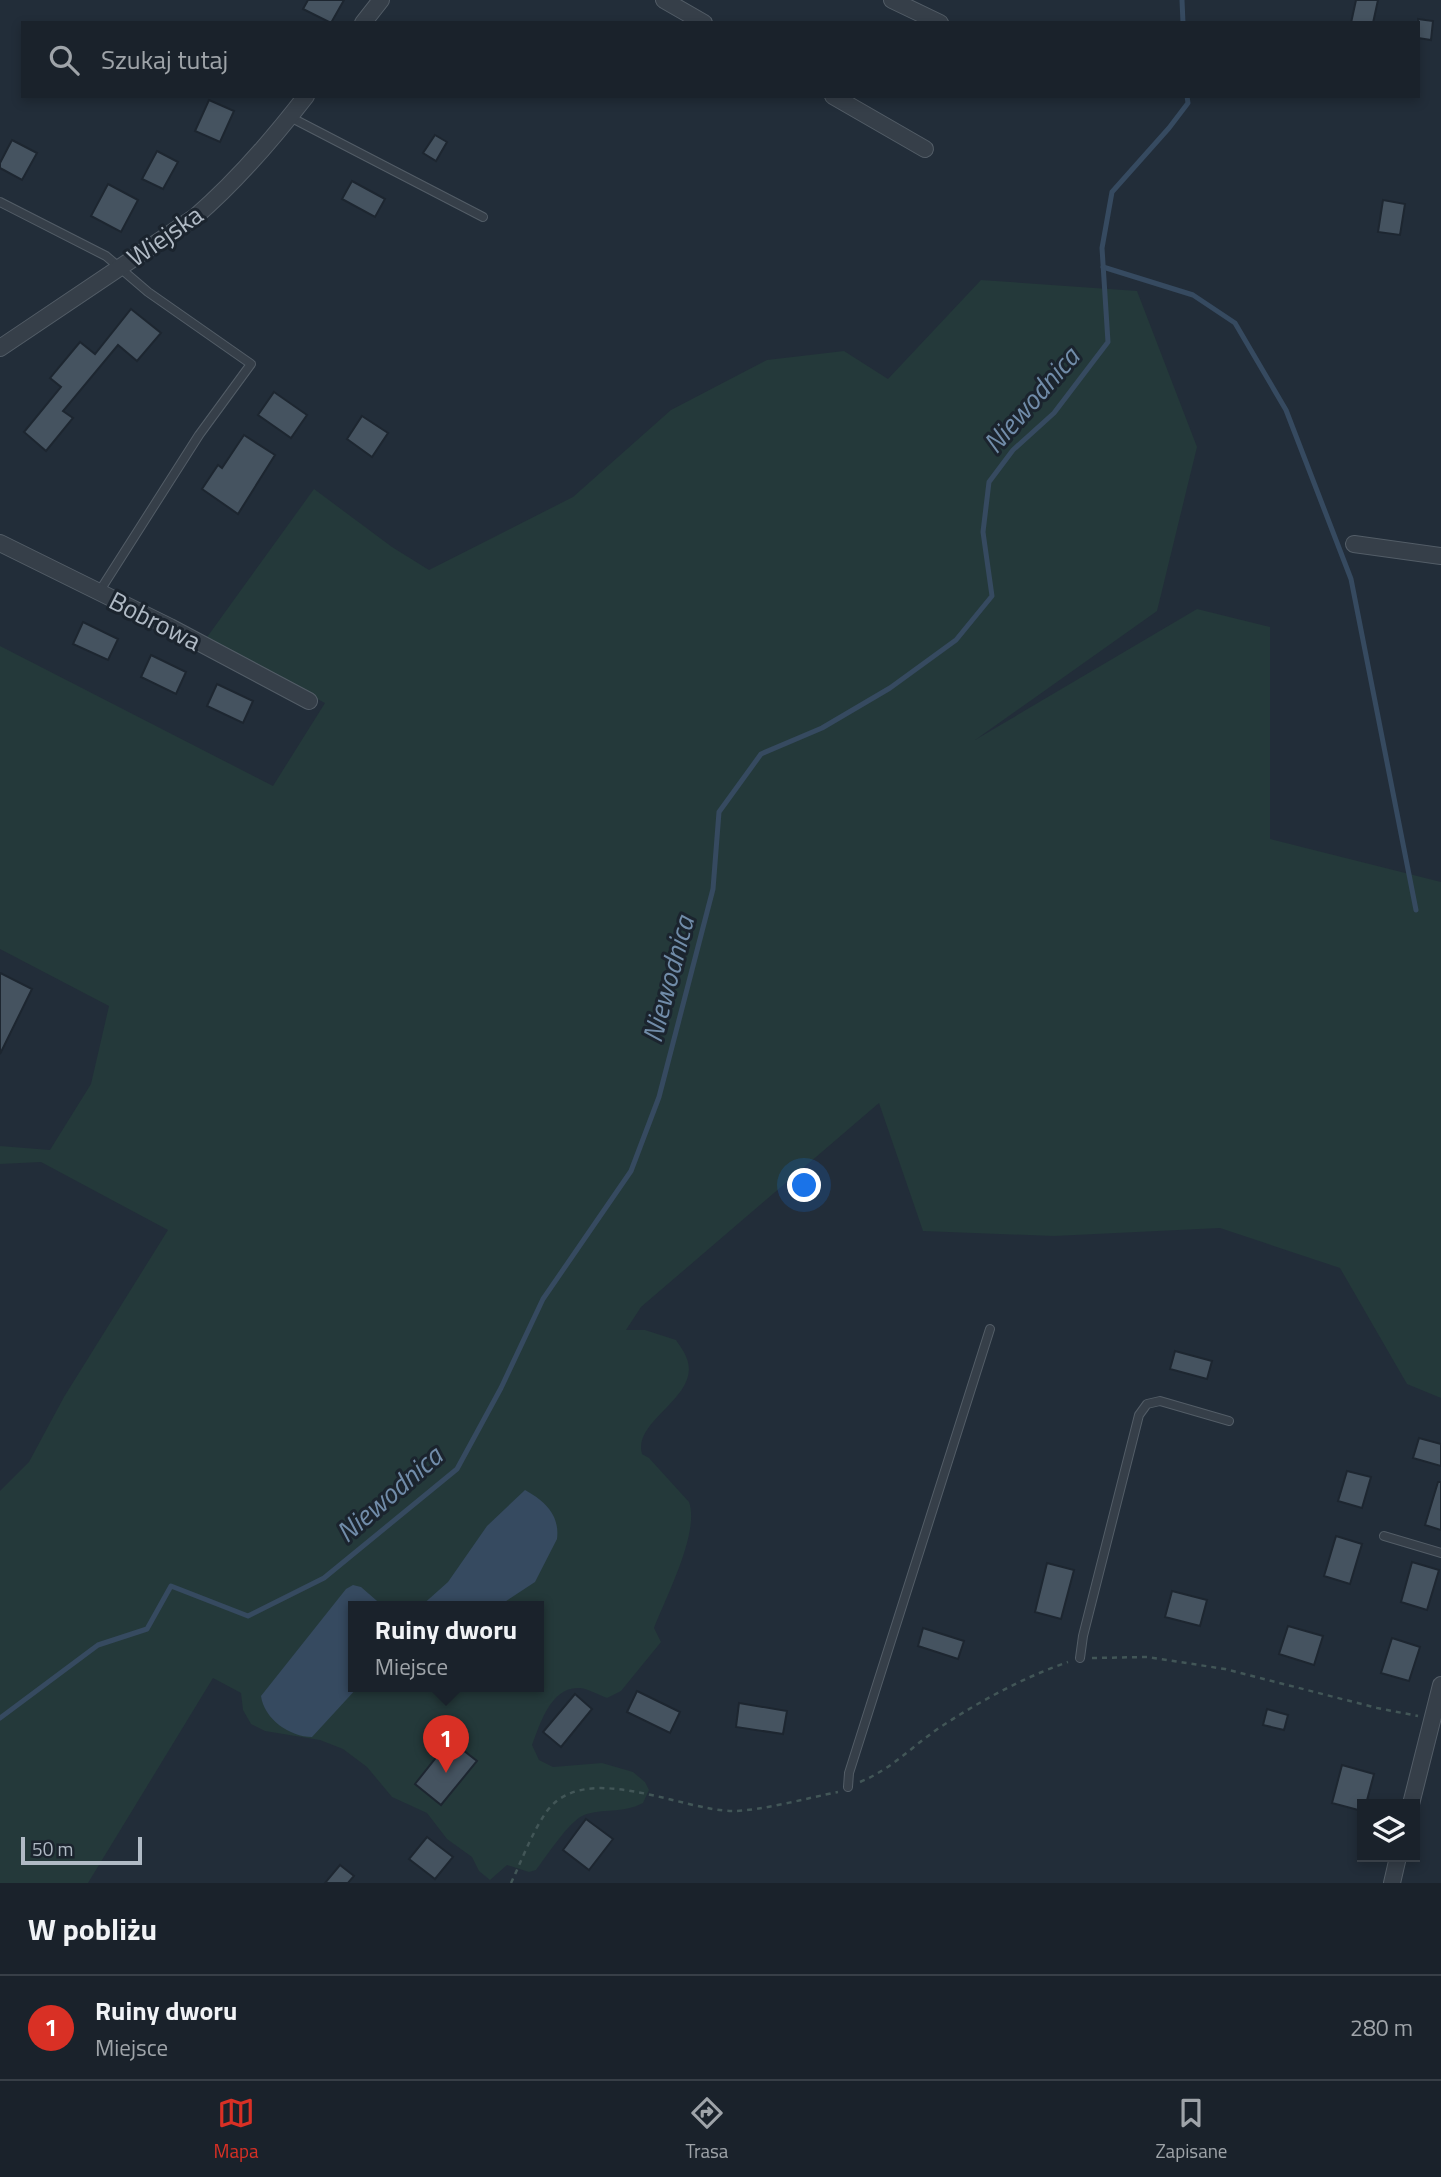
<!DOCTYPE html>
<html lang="pl">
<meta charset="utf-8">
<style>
:root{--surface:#1a222b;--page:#272f37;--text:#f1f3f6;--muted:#9fa4a9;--line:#383f47;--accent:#d93025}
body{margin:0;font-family:"Titillium Web",sans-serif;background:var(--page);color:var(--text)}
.controls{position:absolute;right:21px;bottom:21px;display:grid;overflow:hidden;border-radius:0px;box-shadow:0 4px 10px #0003}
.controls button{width:63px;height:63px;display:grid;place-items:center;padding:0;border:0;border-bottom:2px solid var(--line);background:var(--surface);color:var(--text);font:35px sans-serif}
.scale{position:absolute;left:21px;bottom:18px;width:121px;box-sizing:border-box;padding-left:7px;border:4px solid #b0bac5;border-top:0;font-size:19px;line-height:24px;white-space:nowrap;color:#b0bac5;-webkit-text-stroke:5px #1b242e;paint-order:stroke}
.you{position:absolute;left:805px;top:1186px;width:24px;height:24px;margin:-18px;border:5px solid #fff;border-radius:50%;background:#1a73e8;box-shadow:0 0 0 10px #1a73e833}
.badge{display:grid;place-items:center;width:46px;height:46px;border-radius:50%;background:var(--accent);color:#fff;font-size:23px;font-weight:700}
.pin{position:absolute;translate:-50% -58px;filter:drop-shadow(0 2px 4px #0008)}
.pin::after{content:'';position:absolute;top:37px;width:24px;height:21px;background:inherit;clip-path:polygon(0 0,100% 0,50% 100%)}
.popup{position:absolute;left:348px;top:1601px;width:196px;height:91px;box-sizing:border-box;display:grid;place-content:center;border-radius:0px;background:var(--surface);filter:drop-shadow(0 2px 5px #0005);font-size:23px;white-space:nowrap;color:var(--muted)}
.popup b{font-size:26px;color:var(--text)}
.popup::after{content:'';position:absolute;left:50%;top:100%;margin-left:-14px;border:14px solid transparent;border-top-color:var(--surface)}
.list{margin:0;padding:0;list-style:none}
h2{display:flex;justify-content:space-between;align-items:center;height:91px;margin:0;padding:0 28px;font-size:30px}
h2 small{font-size:23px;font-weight:400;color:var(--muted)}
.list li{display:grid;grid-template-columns:46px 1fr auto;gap:21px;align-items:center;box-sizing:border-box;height:105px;padding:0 28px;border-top:2px solid var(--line)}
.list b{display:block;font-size:26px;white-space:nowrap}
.list p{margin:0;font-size:23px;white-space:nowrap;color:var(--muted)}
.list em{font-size:23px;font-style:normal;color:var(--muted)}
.icon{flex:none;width:38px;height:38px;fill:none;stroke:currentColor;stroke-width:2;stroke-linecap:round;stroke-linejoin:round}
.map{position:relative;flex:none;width:1441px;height:1883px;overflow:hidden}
.search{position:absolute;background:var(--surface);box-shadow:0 4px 10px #0003;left:21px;right:21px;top:21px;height:77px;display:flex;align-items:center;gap:18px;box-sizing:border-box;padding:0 24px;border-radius:0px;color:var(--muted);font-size:26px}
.sheet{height:196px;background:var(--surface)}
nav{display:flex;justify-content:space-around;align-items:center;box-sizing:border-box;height:98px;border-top:2px solid var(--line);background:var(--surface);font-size:19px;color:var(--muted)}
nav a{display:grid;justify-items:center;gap:4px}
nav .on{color:var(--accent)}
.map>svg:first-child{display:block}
.green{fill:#24393a;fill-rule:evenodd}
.water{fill:#364a60}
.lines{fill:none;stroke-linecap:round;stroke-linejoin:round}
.stream{stroke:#364a60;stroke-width:5}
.building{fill:#455360;stroke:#1d2630;stroke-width:2}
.service-casing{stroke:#535d67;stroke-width:10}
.minor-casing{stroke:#535d67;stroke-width:18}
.path{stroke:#425657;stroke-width:2.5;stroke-dasharray:5 5;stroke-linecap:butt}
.service{stroke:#363f49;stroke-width:8}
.minor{stroke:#363f49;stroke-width:16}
.labels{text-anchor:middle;stroke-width:6;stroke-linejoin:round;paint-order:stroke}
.street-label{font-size:26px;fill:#b0bac5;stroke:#1b242e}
.water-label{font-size:28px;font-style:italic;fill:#718ca9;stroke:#1b242e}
</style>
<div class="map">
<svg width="1441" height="1883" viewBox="0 0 1441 1883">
<rect width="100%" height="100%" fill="#222d39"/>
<path class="green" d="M981,280L1137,291L1197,447L1157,611L975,740L1197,609L1270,627V839L1441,882V1398L1407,1384L1340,1268L1220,1228L1054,1236L923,1231L879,1103L641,1307L626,1330H645L676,1340C679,1345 685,1352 687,1359C701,1397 632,1420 642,1454L649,1458L689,1502C700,1532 666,1597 654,1628L661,1642L621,1691L607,1698C599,1695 588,1689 580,1688C551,1686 540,1724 532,1745L539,1760L553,1767L602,1763L633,1772L645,1782L649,1790L643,1803C622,1814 603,1808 584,1815C569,1821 546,1857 536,1870L529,1872L507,1865L490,1880L479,1871L472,1857L447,1839L427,1813L392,1797L367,1767L343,1749L320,1740L265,1731L251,1724L243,1710L241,1693L213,1678L88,1883H0V1491L29,1462L64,1397L168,1230L41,1162L0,1164V1146L50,1150L91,1084L109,1006L0,949V646L273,786L325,703L205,640L314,489L392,547L429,570L573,497L671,410L767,360L844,351L888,379ZM353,1607H539V1687H353Z"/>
<g class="water">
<path d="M525,1490C545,1501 560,1515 557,1539L535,1582L497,1607H420L448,1582L487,1526Z"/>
<path d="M353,1585L361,1587L384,1607H353V1687H358L312,1737C290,1737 264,1719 261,1696L346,1589Z"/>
</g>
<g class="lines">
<g class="stream">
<path d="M1182,0L1183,23"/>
<path d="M1103,267L1193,295L1235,323L1286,410L1351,579L1416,910"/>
<path d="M0,1718L98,1645L147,1629L171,1586L248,1616L324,1578L457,1469L501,1388L543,1299L631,1171L659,1097L713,889L719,812L761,754L822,728L890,688L956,640L992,596L983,532L989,482L1013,450L1054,413L1108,342L1102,248L1112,192L1169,128L1188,103L1187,96"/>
</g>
</g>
<g class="building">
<path d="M308,0H344L331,23L303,9Z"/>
<path d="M1356,0H1378L1373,23H1351Z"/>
<path d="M1418,19L1433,21L1431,40L1418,38Z"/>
<path d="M209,100L234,111L220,142L195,131Z"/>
<path d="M435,135L447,142L436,161L423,153Z"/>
<path d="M12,140L37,153L22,180L0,168V163Z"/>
<path d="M157,151L178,162L163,189L142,179Z"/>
<path d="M352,181L385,199L375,217L342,199Z"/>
<path d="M108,184L138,200L121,232L91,216Z"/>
<path d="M1383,200L1405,204L1400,235L1378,232Z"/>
<path d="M131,309L161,333L137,361L118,345L63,411L73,418L46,451L24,432L61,387L50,378L80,342L95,354Z"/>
<path d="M274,392L307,415L291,438L258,415Z"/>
<path d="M362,416L388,433L372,457L347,439Z"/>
<path d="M244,435L275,455L238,514L202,489L218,465L222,468Z"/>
<path d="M83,622L118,639L108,660L73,644Z"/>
<path d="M151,655L186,672L176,694L141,677Z"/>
<path d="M217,684L253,701L243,723L207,706Z"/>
<path d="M0,973L32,989L0,1054Z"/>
<path d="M1175,1351L1212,1361L1207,1379L1170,1369Z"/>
<path d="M1419,1438L1441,1444V1466L1413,1458Z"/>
<path d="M1347,1471L1371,1477L1362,1508L1338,1501Z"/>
<path d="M1438,1482H1441V1530L1425,1525Z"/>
<path d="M1336,1536L1362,1544L1350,1584L1324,1576Z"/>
<path d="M1412,1562L1439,1570L1427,1610L1401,1602Z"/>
<path d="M1047,1563L1074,1570L1061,1619L1035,1612Z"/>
<path d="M1172,1591L1207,1600L1200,1626L1165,1617Z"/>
<path d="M1288,1626L1323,1636L1314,1665L1279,1654Z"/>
<path d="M923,1628L964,1641L958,1659L918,1646Z"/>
<path d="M1392,1638L1420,1647L1409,1681L1381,1673Z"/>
<path d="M637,1691L680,1712L670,1733L627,1712Z"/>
<path d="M575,1694L592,1709L561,1747L543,1732Z"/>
<path d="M739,1703L787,1711L783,1734L736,1727Z"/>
<path d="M1267,1709L1288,1715L1284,1730L1263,1725Z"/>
<path d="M450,1740L477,1761L441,1805L415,1784Z"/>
<path d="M1342,1765L1374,1774L1366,1804H1362V1811L1332,1803Z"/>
<path d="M586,1819L613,1839L589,1870L563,1850Z"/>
<path d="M427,1837L453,1857L435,1879L409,1859Z"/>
<path d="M340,1865L354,1876L348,1883H325Z"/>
</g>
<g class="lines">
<defs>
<g id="service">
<path d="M290,117L483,217"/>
<path d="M0,202L106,256L148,292L251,364L199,435L99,592"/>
<path d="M1384,1536L1441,1553"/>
<path d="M1080,1658L1083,1636L1139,1415L1147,1404L1160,1401L1229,1421"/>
<path d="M848,1787L849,1773L990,1329"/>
</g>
<g id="minor">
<path d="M664,0L704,23"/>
<path d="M892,0L940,23"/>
<path d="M363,23L381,0"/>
<path d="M833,96L925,149"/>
<path d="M0,348L195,217C237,181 272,140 306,96"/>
<path d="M0,543L170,627L309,701"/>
<path d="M1354,544L1441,556"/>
<path d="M1411,1804L1441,1685"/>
<path d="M1392,1883L1398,1857"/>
</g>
</defs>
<use href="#service" class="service-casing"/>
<use href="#minor" class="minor-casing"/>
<g class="path">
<path d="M1092,1658L1147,1657L1225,1669L1377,1708L1418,1716"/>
<path d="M860,1782C893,1768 910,1748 939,1728C980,1701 1022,1678 1068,1662"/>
<path d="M511,1883C522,1860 532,1832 547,1811C585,1760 680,1810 732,1811C761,1811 807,1798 838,1792"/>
</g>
<use href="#service" class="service"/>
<use href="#minor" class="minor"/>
</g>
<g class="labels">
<g class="street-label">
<text transform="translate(165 236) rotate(-35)" y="9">Wiejska</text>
<text transform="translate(155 621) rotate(27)" y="9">Bobrowa</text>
</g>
<g class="water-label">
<text transform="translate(1031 400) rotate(-49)" y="10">Niewodnica</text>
<text transform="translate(668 979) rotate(-75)" y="10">Niewodnica</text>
<text transform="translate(389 1494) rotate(-41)" y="10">Niewodnica</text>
</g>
</g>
</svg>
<div class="controls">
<button><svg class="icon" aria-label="layers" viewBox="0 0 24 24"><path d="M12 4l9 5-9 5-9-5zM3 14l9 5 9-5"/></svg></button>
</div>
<div class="scale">50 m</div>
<div class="you"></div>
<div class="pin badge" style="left:446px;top:1773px">1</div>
<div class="popup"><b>Ruiny dworu</b>Miejsce</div>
<div class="search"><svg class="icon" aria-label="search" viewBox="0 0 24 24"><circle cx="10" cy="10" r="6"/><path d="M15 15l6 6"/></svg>Szukaj tutaj</div>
</div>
<section class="sheet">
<h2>W pobliżu<small></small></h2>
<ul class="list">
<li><span class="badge">1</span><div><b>Ruiny dworu</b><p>Miejsce</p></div><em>280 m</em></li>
</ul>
</section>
<nav>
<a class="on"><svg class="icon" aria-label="map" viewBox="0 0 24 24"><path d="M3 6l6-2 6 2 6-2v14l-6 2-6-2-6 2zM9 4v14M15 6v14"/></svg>Mapa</a>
<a><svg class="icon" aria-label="directions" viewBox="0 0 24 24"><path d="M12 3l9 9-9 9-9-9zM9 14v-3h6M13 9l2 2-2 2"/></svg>Trasa</a>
<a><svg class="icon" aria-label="saved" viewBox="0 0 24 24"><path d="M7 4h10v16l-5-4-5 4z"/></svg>Zapisane</a>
</nav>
